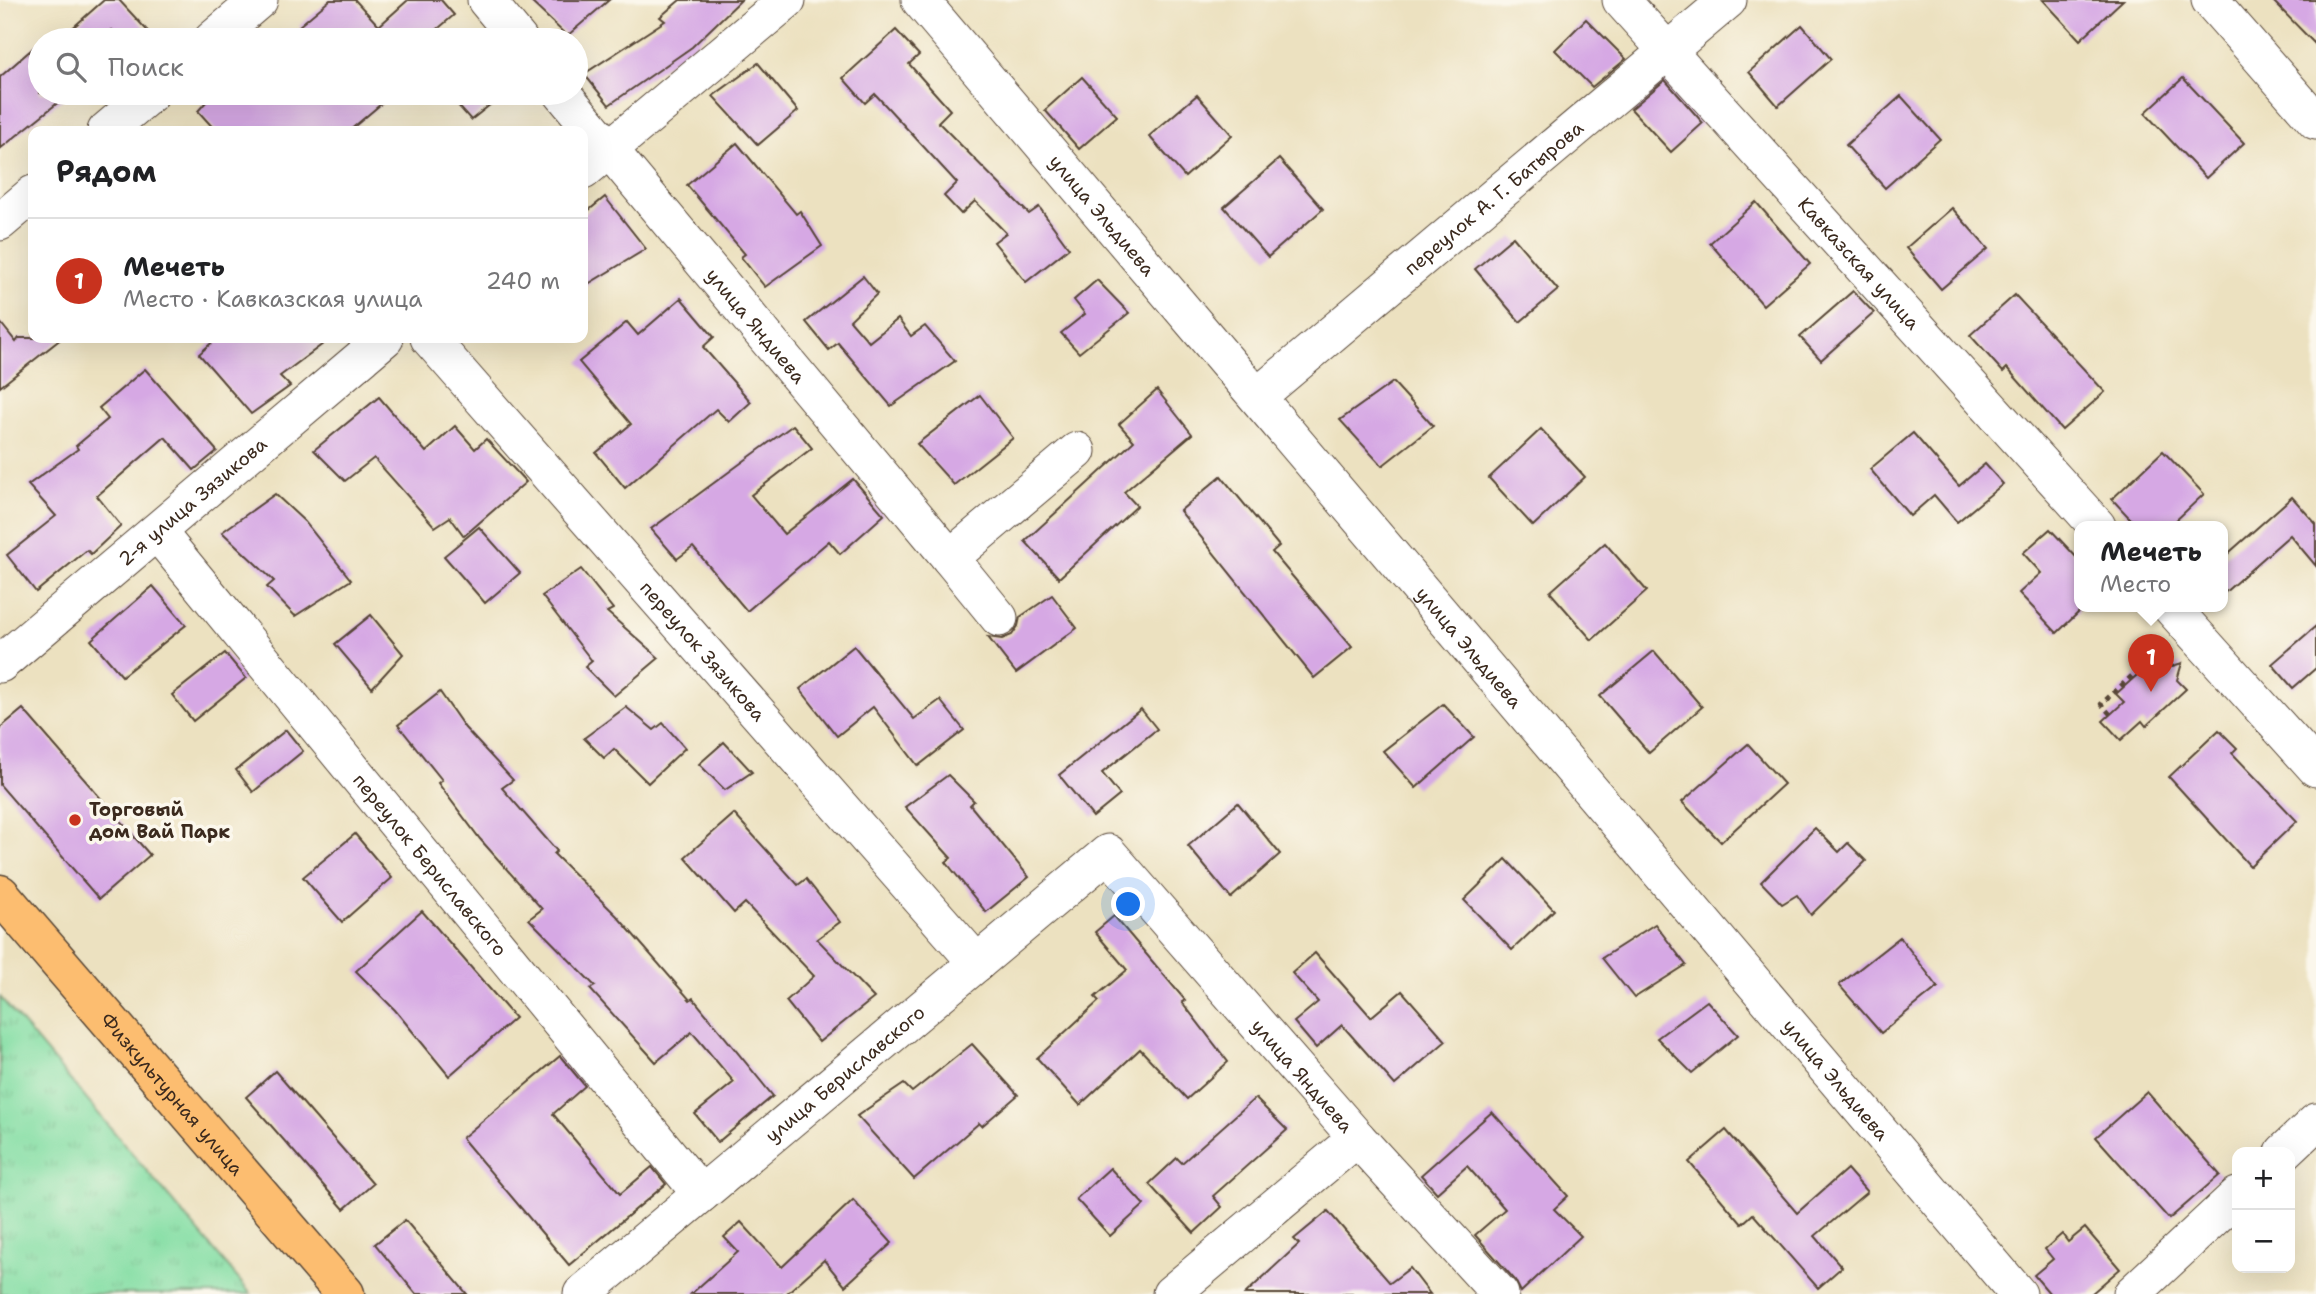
<!DOCTYPE html>
<html lang="ru">
<meta charset="utf-8">
<style>
:root{--surface:#fff;--page:#f2f2f2;--text:#202124;--muted:#757577;--line:#e0e0e0;--accent:#c8321e}
body{margin:0;font-family:"Shantell Sans",sans-serif;background:var(--page);color:var(--text)}
.controls{position:absolute;right:21px;bottom:21px;display:grid;overflow:hidden;border-radius:14px;box-shadow:0 7px 28px #0002}
.controls button{width:63px;height:63px;display:grid;place-items:center;padding:0;border:0;border-bottom:2px solid var(--line);background:var(--surface);color:var(--text);font:35px sans-serif}
.you{position:absolute;left:1129px;top:905px;width:24px;height:24px;margin:-18px;border:5px solid #fff;border-radius:50%;background:#1a73e8;box-shadow:0 0 0 10px #1a73e833}
.badge{display:grid;place-items:center;width:46px;height:46px;border-radius:50%;background:var(--accent);color:#fff;font-size:23px;font-weight:700}
.pin{position:absolute;translate:-50% -58px;filter:drop-shadow(0 2px 4px #0008)}
.pin::after{content:'';position:absolute;top:37px;width:24px;height:21px;background:inherit;clip-path:polygon(0 0,100% 0,50% 100%)}
.popup{position:absolute;left:2074px;top:521px;width:154px;height:91px;box-sizing:border-box;display:grid;place-content:center;border-radius:14px;background:var(--surface);filter:drop-shadow(0 2px 5px #0005);font-size:23px;white-space:nowrap;color:var(--muted)}
.popup b{font-size:26px;color:var(--text)}
.popup::after{content:'';position:absolute;left:50%;top:100%;margin-left:-14px;border:14px solid transparent;border-top-color:var(--surface)}
.list{margin:0;padding:0;list-style:none}
h2{display:flex;justify-content:space-between;align-items:center;height:91px;margin:0;padding:0 28px;font-size:30px}
h2 small{font-size:23px;font-weight:400;color:var(--muted)}
.list li{display:grid;grid-template-columns:46px 1fr auto;gap:21px;align-items:center;box-sizing:border-box;height:126px;padding:0 28px;border-top:2px solid var(--line)}
.list b{display:block;font-size:26px;white-space:nowrap}
.list p{margin:0;font-size:23px;white-space:nowrap;color:var(--muted)}
.list em{font-size:23px;font-style:normal;color:var(--muted)}
.icon{flex:none;width:38px;height:38px;fill:none;stroke:currentColor;stroke-width:2;stroke-linecap:round;stroke-linejoin:round}
.map{position:relative;flex:none;width:2316px;height:1294px;overflow:hidden}
.search{position:absolute;background:var(--surface);box-shadow:0 7px 28px #0002;left:28px;top:28px;width:560px;height:77px;display:flex;align-items:center;gap:18px;box-sizing:border-box;padding:0 24px;border-radius:38px;color:var(--muted);font-size:26px}
.panel{position:absolute;background:var(--surface);box-shadow:0 7px 28px #0002;left:28px;top:126px;width:560px;height:217px;border-radius:14px}
.map>svg:first-child{display:block}
.park{fill:url(#park-tufts);stroke:#608461;stroke-width:2}
.building{fill:#d6a8e4}
.lines{fill:none;stroke-linecap:round;stroke-linejoin:round}
.minor-casing{stroke:#564536;stroke-width:39}
.major-casing{stroke:#564536;stroke-width:41}
.path{stroke:#564536;stroke-width:4.5;stroke-dasharray:5 5;stroke-linecap:butt}
.minor{stroke:#fff;stroke-width:37}
.major{stroke:#fcbd6f;stroke-width:38}
.poi-dot{fill:#c8321e;stroke:#fbf7ec;stroke-width:2.5}
.labels{text-anchor:middle;stroke-width:7;stroke-linejoin:round;paint-order:stroke}
.street-label{font-size:19px;fill:#3b2a1e;stroke:#fbf7ec}
.poi-label{font-size:19px;font-weight:bold;fill:#3b2a1e;stroke:#fbf7ec;text-anchor:start}
</style>
<div class="map">
<svg width="2316" height="1294" viewBox="0 0 2316 1294">
<defs>
<pattern id="park-tufts" width="24" height="20" patternUnits="userSpaceOnUse" patternTransform="scale(1.75)"><rect width="24" height="20" fill="#84dea4"/><path d="M3 7l-1-3M5 7V3M7 7l1-3M15 17l-1-3M17 17v-4M19 17l1-3" fill="none" stroke="#73bf8d"/></pattern>
</defs>
<rect width="100%" height="100%" fill="#fbf7ec"/>
<filter id="ink" filterUnits="userSpaceOnUse"><feTurbulence type="fractalNoise" baseFrequency=".0143" numOctaves="2"/><feDisplacementMap in="SourceGraphic" scale="14" xChannelSelector="R" yChannelSelector="G"/><feConvolveMatrix kernelMatrix="1 2 1 2 8 2 1 2 1" color-interpolation-filters="sRGB"/></filter>
<filter id="wash" filterUnits="userSpaceOnUse"><feTurbulence type="fractalNoise" baseFrequency=".00686" numOctaves="4" result="noise"/><feDisplacementMap in="SourceGraphic" scale="28" xChannelSelector="R" yChannelSelector="G"/><feGaussianBlur stdDeviation="1.57" result="paint"/><feColorMatrix in="noise" values="0 0 0 0 0 0 0 0 0 0 0 0 0 0 0 0 0 1.4 0 .05"/><feComposite in="paint" operator="in"/></filter>
<g filter="url(#wash)">
<rect width="100%" height="100%" fill="#ece1c0"/>
<path class="park" d="M0,997L251,1294H0Z"/>
<g id="blocks">
<g class="building">
<path d="M104,0H119L156,40H121L112,30L100,40H59Z"/>
<path d="M330,0H355L379,26L408,0H441L454,15L425,40H311L299,26Z"/>
<path d="M529,0H609L567,36Z"/>
<path d="M680,0H741L692,47L609,105L584,74L665,21L660,17Z"/>
<path d="M2043,0H2123L2080,40Z"/>
<path d="M2272,0H2316V45Z"/>
<path d="M1586,19L1626,59L1592,87L1555,50Z"/>
<path d="M1802,25L1831,59L1778,106L1749,72Z"/>
<path d="M896,30L919,55L909,64L950,110L938,122L1029,214L1039,207L1069,248L1026,282L994,242L1006,233L975,201L961,214L944,196L957,183L875,94L865,103L843,78Z"/>
<path d="M40,42V93H70L0,149V77Z"/>
<path d="M758,63L798,111L758,145L713,96Z"/>
<path d="M1082,77L1117,116L1079,149L1045,110Z"/>
<path d="M2183,78L2244,143L2206,178L2145,113Z"/>
<path d="M1665,80L1703,123L1671,152L1631,109Z"/>
<path d="M214,93H394L349,131H216L198,111Z"/>
<path d="M447,93H505L471,120Z"/>
<path d="M1197,95L1232,135L1185,177L1149,136Z"/>
<path d="M1901,96L1940,139L1885,188L1846,145Z"/>
<path d="M737,143L796,214L800,211L822,246L765,287L741,257L745,254L687,185Z"/>
<path d="M1279,159L1323,209L1268,257L1224,207Z"/>
<path d="M605,197L646,249L583,287V215Z"/>
<path d="M1756,202L1810,264L1763,305L1710,243Z"/>
<path d="M1952,208L1988,249L1941,289L1906,248Z"/>
<path d="M1513,237L1558,290L1520,322L1475,269Z"/>
<path d="M863,276L877,294L850,320L869,342L898,319L911,336L925,326L955,361L891,406L838,343L829,350L806,322Z"/>
<path d="M1097,280L1129,313L1079,353L1061,333L1085,314L1074,300Z"/>
<path d="M1853,291L1874,313L1821,360L1800,337Z"/>
<path d="M2015,295L2105,392L2062,430L2007,368L2003,372L1970,335Z"/>
<path d="M681,298L714,337L703,347L751,402L729,422L716,409L625,488L596,453L631,424L579,362L627,322L638,335Z"/>
<path d="M0,322L16,342L19,338H62L0,387Z"/>
<path d="M217,338H331L280,376L290,386L251,414L199,354Z"/>
<path d="M145,369L217,451L194,470L165,437L97,496L121,526L91,554L87,550L36,592L7,555L56,516L28,485L78,449L76,446L108,419L99,408Z"/>
<path d="M1393,382L1433,426L1382,466L1340,420Z"/>
<path d="M1157,390L1192,434L1124,492L1137,506L1059,578L1025,541L1134,441L1119,424Z"/>
<path d="M980,395L1013,438L954,485L917,444Z"/>
<path d="M379,397L426,452L455,426L475,449L486,439L526,482L464,536L450,517L435,527L374,458L345,481L314,450Z"/>
<path d="M793,425L812,448L751,495L784,534L853,479L884,515L840,554L829,541L747,611L693,547L677,559L651,529Z"/>
<path d="M1541,429L1585,477L1533,526L1489,478Z"/>
<path d="M1913,433L1959,486L1985,464L2003,484L1957,522L1934,495L1910,516L1870,469Z"/>
<path d="M2163,451L2204,494L2170,526H2137L2112,499Z"/>
<path d="M1221,476L1279,546L1272,552L1352,647L1314,678L1180,511Z"/>
<path d="M275,494L305,522L351,580L295,616L267,587L274,581L222,532Z"/>
<path d="M2292,497L2316,524V566L2290,535L2223,594V558Z"/>
<path d="M479,527L520,573L485,603L444,556Z"/>
<path d="M2050,529L2079,560V612L2057,633L2019,593L2041,573L2023,553Z"/>
<path d="M1605,543L1647,591L1592,640L1550,592Z"/>
<path d="M581,569L613,609L607,612L659,658L614,696L585,667L592,661L542,596Z"/>
<path d="M153,586L186,625L122,676L91,640Z"/>
<path d="M1052,595L1077,628L1016,673L988,637L1002,639L1012,635L1018,626L1020,617Z"/>
<path d="M371,615L403,654L372,688L335,644Z"/>
<path d="M2316,626V668L2293,688L2272,664Z"/>
<path d="M854,646L914,719L940,700L964,730L918,766L873,707L837,736L800,689Z"/>
<path d="M1654,651L1702,707L1649,753L1600,696Z"/>
<path d="M225,653L246,678L193,721L172,695Z"/>
<path d="M2157,657L2166,668L2182,663L2177,680L2186,689L2146,726L2142,721L2121,740L2103,721L2124,702L2116,694Z"/>
<path d="M440,692L465,728L513,780L502,788L557,851L554,854L617,916L690,1000L693,998L773,1096L718,1142L695,1114L734,1082L692,1032L656,1062L590,989L595,986L529,919L542,909L480,839L438,783L442,780L398,725Z"/>
<path d="M1443,704L1474,737L1416,788L1383,751Z"/>
<path d="M626,707L654,730L663,723L685,748L648,783L614,749L604,758L584,738Z"/>
<path d="M23,709L150,855L99,899L0,785V728Z"/>
<path d="M1141,709L1157,729L1102,773L1120,795L1093,817L1059,775Z"/>
<path d="M286,730L303,751L253,792L236,770Z"/>
<path d="M2219,730L2237,748L2232,753L2297,821L2250,866L2169,777Z"/>
<path d="M724,742L752,772L725,790L699,764Z"/>
<path d="M1748,744L1784,784L1721,842L1682,802Z"/>
<path d="M948,775L974,801L970,805L1029,877L986,912L946,862L951,858L905,807Z"/>
<path d="M1238,803L1280,854L1231,898L1188,846Z"/>
<path d="M734,814L798,885L806,879L840,922L817,939L874,998L819,1042L786,1001L814,976L745,903L734,913L685,857Z"/>
<path d="M1815,828L1839,852L1848,843L1866,861L1811,915L1797,895L1782,904L1761,882Z"/>
<path d="M355,834L392,878L342,922L303,877Z"/>
<path d="M1506,859L1554,910L1512,950L1464,900Z"/>
<path d="M422,911L515,1018L449,1076L395,1010L356,971Z"/>
<path d="M1114,916L1185,1000L1182,1002L1228,1062L1187,1099L1140,1049L1080,1105L1037,1058L1099,1001L1095,997L1127,970L1095,932Z"/>
<path d="M1655,924L1686,965L1634,998L1602,958Z"/>
<path d="M1900,937L1938,987L1881,1033L1839,985Z"/>
<path d="M1315,953L1371,1017L1402,991L1446,1041L1395,1085L1342,1025L1316,1048L1294,1022L1318,1002L1292,973Z"/>
<path d="M1707,1001L1738,1035L1692,1073L1657,1038Z"/>
<path d="M972,1044L1018,1095L982,1126L979,1123L914,1179L857,1116L904,1084L912,1092Z"/>
<path d="M560,1056L585,1086L553,1114L620,1194L652,1167L666,1184L569,1265L462,1138Z"/>
<path d="M275,1071L373,1184L344,1209L246,1097Z"/>
<path d="M2147,1092L2220,1175L2169,1219L2096,1137Z"/>
<path d="M1255,1098L1287,1130L1213,1196L1222,1207L1194,1233L1149,1184L1177,1158L1182,1163Z"/>
<path d="M1492,1112L1568,1196L1554,1209L1581,1236L1521,1292L1515,1280L1475,1235L1505,1209L1467,1166L1437,1193L1421,1175Z"/>
<path d="M1726,1130L1797,1213L1847,1169L1867,1192L1815,1236L1842,1267L1818,1288L1753,1214L1742,1224L1689,1162Z"/>
<path d="M1110,1168L1144,1205L1110,1236L1076,1199Z"/>
<path d="M853,1200L892,1243L845,1286L824,1260L786,1294H691L738,1252L724,1237L741,1222L782,1267Z"/>
<path d="M1328,1211L1390,1283L1410,1268L1430,1294H1245L1299,1244L1294,1239Z"/>
<path d="M405,1220L467,1294H416L375,1244Z"/>
<path d="M2085,1228L2120,1269L2091,1294H2050L2034,1275L2053,1259L2045,1249L2062,1234L2068,1242Z"/>
</g>
</g>
</g>
<g filter="url(#ink)">
<use href="#blocks" fill-opacity="0" stroke="#564536" stroke-width="2"/>
<g class="lines">
<defs>
<g id="minor">
<path d="M486,0L519,40"/>
<path id="s1" d="M920,0L2018,1294"/>
<path id="s2" d="M1621,0L2097,526"/>
<path d="M2210,0L2316,121"/>
<path d="M212,40L259,0"/>
<path id="s3" d="M562,93L950,558L1077,451"/>
<path d="M106,131L151,93"/>
<path d="M583,171L787,0"/>
<path d="M0,222L33,194"/>
<path id="s4" d="M429,338L977,963"/>
<path id="s5" d="M1258,396L1728,0"/>
<path id="s6" d="M158,533L701,1194"/>
<path d="M950,558L999,618"/>
<path d="M2170,606L2316,768"/>
<path id="s7" d="M0,664L385,338"/>
<path d="M2284,1152L2316,1122"/>
<path id="s8" d="M582,1294L1108,853L1357,1138L1500,1294"/>
<path d="M1171,1294L1357,1138"/>
<path d="M2132,1294L2237,1196"/>
</g>
<g id="major">
<path id="s9" d="M0,894L345,1294"/>
</g>
</defs>
<use href="#minor" class="minor-casing"/>
<use href="#major" class="major-casing"/>
<path class="path" d="M2110,714L2101,704L2161,649"/>
<use href="#minor" class="minor"/>
<use href="#major" class="major"/>
</g>
</g>
<circle class="poi-dot" cx="75" cy="820" r="7"/>
<g class="labels">
<g class="street-label">
<text dy="7" stroke="none"><textPath href="#s5" startOffset="308">переулок А. Г. Батырова</textPath></text>
<text dy="7" stroke="none"><textPath href="#s1" startOffset="282">улица Эльдиева</textPath></text>
<text dy="7" stroke="none"><textPath href="#s2" startOffset="355">Кавказская улица</textPath></text>
<text dy="7" stroke="none"><textPath href="#s3" startOffset="303">улица Яндиева</textPath></text>
<text dy="7" stroke="none"><textPath href="#s7" startOffset="252">2-я улица Зязикова</textPath></text>
<text dy="7" stroke="none"><textPath href="#s1" startOffset="849">улица Эльдиева</textPath></text>
<text dy="7" stroke="none"><textPath href="#s4" startOffset="416">переулок Зязикова</textPath></text>
<text dy="7" stroke="none"><textPath href="#s6" startOffset="429">переулок Бериславского</textPath></text>
<text dy="7" stroke="none"><textPath href="#s8" startOffset="343">улица Бериславского</textPath></text>
<text dy="7" stroke="none"><textPath href="#s8" startOffset="982">улица Яндиева</textPath></text>
<text dy="7" stroke="none"><textPath href="#s1" startOffset="1416">улица Эльдиева</textPath></text>
<text dy="7" stroke="none"><textPath href="#s9" startOffset="264">Физкультурная улица</textPath></text>
</g>
<g class="poi-label">
<text x="89" y="816">Торговый<tspan x="89" dy="22">дом Вай Парк</tspan></text>
</g>
</g>
</svg>
<div class="controls">
<button>+</button>
<button>−</button>
</div>
<div class="you"></div>
<div class="pin badge" style="left:2151px;top:692px">1</div>
<div class="popup"><b>Мечеть</b>Место</div>
<div class="search"><svg class="icon" aria-label="search" viewBox="0 0 24 24"><circle cx="10" cy="10" r="6"/><path d="M15 15l6 6"/></svg>Поиск</div>
<section class="panel">
<h2>Рядом<small></small></h2>
<ul class="list">
<li><span class="badge">1</span><div><b>Мечеть</b><p>Место · Кавказская улица</p></div><em>240 m</em></li>
</ul>
</section>
</div>
